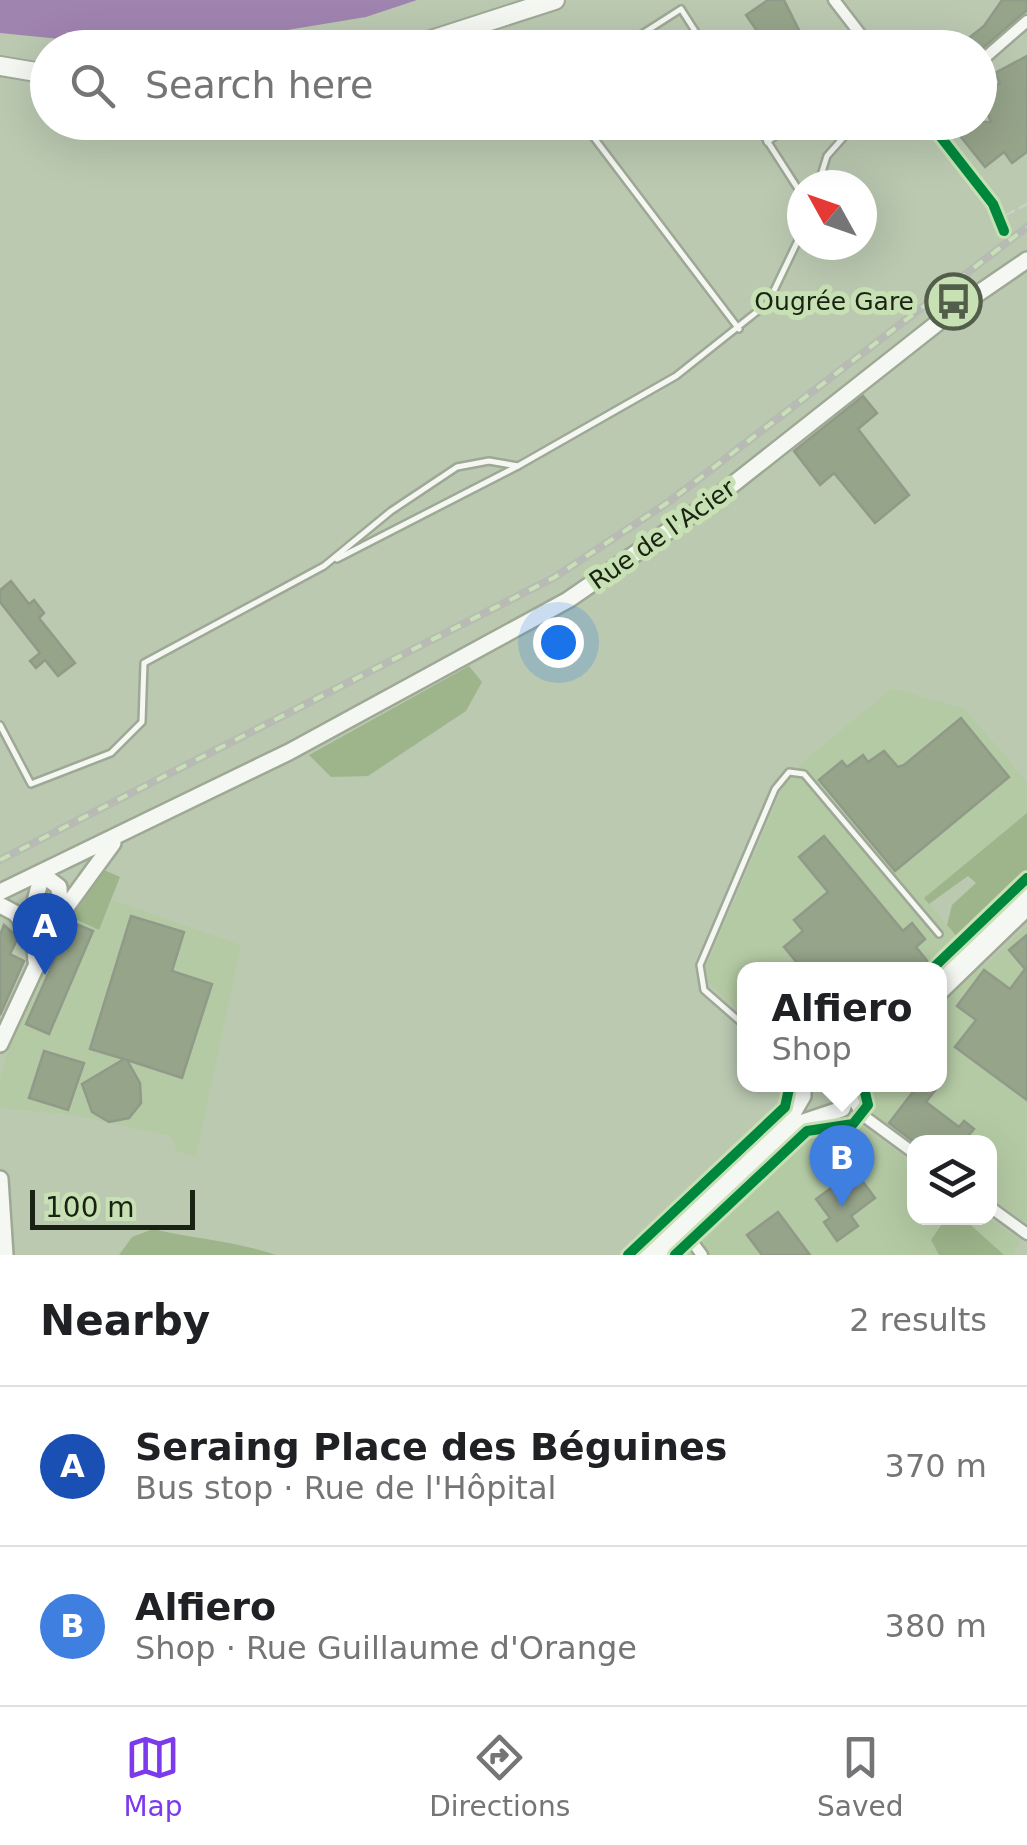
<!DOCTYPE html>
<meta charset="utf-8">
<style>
:root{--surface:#fff;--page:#f6f6f6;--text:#202124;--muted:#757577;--line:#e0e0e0;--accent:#7c3aed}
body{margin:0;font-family:"DejaVu Sans",sans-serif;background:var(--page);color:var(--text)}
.controls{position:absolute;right:30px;bottom:30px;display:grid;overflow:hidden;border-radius:20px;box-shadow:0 10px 40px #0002}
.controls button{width:90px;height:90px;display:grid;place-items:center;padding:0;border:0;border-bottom:2px solid var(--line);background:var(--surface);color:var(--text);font:50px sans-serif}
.compass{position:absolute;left:787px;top:170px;width:90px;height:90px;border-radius:50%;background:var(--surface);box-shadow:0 10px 40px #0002;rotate:310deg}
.scale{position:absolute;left:30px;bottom:25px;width:165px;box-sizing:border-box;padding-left:10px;border:5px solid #1a2313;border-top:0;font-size:28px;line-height:35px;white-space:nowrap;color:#1a2313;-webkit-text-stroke:8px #c7e0b4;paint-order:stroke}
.you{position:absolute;left:558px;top:642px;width:35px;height:35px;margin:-25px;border:8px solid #fff;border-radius:50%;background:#1a73e8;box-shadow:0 0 0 15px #1a73e833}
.badge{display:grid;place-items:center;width:65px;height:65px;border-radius:50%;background:var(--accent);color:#fff;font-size:32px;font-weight:700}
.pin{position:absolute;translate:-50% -82px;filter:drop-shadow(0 2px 5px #0008)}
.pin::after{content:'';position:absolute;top:52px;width:35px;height:30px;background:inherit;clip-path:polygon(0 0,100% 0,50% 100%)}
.popup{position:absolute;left:737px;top:962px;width:210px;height:130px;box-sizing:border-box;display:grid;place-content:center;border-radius:20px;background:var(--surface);filter:drop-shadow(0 2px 8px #0005);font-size:32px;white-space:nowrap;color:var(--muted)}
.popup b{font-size:38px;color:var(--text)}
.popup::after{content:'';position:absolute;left:50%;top:100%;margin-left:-20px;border:20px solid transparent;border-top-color:var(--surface)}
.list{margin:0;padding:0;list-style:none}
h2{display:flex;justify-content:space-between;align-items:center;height:130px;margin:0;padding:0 40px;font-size:42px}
h2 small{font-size:32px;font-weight:400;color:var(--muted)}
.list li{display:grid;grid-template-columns:65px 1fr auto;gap:30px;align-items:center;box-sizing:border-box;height:160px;padding:0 40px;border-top:2px solid var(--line)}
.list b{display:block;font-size:38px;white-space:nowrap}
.list p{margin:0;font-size:32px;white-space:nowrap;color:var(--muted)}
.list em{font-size:32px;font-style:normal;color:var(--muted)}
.icon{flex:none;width:55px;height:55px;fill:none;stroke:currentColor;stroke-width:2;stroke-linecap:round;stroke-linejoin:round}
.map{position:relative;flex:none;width:1027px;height:1255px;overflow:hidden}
.search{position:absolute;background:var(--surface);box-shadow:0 10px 40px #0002;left:30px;right:30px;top:30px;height:110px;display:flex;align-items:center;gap:25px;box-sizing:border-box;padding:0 35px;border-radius:55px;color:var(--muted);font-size:38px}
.sheet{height:450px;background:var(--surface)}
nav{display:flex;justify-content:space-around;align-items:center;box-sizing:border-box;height:140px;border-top:2px solid var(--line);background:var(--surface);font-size:28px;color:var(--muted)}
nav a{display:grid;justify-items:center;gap:5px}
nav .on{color:var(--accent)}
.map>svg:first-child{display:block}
.built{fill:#b4caa4}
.green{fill:#9eb58b}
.water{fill:#a084b0}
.building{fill:#96a48a;stroke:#909a88;stroke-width:2.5}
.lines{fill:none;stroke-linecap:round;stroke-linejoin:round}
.service-casing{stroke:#9ea895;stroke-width:10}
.minor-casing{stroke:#9ea895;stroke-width:15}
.secondary-casing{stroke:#9ea895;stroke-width:20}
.primary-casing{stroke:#9ea895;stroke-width:22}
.path{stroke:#ccd0c9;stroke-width:2.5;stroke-dasharray:10 5;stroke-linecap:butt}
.service{stroke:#f5f7f3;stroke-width:5}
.minor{stroke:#f5f7f3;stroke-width:10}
.secondary{stroke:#f5f7f3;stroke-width:15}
.primary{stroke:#f5f7f3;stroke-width:18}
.rail-casing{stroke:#b7bbb4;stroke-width:8}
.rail{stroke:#c7e0b4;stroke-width:4;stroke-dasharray:11;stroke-linecap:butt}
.cycleway-casing{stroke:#c7e0b4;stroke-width:16}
.cycleway{stroke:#00873e;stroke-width:10}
.labels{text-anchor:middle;stroke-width:10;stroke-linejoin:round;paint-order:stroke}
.poi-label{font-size:25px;fill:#1a2313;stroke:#c7e0b4;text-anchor:end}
.street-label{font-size:25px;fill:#1a2313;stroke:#c7e0b4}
</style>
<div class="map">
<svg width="1027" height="1255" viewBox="0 0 1027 1255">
<rect width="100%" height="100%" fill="#bbc9b1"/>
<g class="built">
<path d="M892,688L965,709L1027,782V813L924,898L983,967L1027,926V1224L990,1197V1142L914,1144L870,1112L874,1106L866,1085L940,1084V970H744V1017L706,980V967L783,787L804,761Z"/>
<path d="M112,900L241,945L196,1157L177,1151L171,1136L74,1115L0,1108V1078L11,1039L69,916L99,929Z"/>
<path d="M861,1125L914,1164V1218H987L1020,1239L1014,1255H679L810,1131L844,1127L857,1130Z"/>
</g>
<g class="green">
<path d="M469,666L482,682L466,711L368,776L331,777L309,755Z"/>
<path d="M1027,813V873L959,939L947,925L952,905L976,883L968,876L929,904L924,898Z"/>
<path d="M104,870L120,877L99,930L69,916Z"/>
<path d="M946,1218H963L1004,1255H939L931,1240Z"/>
<path d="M153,1229C195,1239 236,1241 276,1255H119L132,1237Z"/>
</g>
<path class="water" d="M0,0H417L366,17L203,44L130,46L0,33Z"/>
<g class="building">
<path d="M768,0H784L802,36L807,33L812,48H752L759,42L753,34L757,31L746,15Z"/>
<path d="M1002,0H1027V10L983,48H956L984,26Z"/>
<path d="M1027,56V152L1012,163L1004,152L985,167L949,122H991L980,94L1000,83L995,73Z"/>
<path d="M863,396L877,413L858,429L909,495L875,523L834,473L820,485L794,451Z"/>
<path d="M11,581L29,604L34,600L44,613L39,618L75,663L58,676L45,660L36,668L30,661L40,653L0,602V590Z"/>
<path d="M961,718L1009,777L895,871L819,780L842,761L847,767L863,755L868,762L884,751L898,767L904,765Z"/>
<path d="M824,836L903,931L912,923L925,939L916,947L928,962L920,970H803L784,947L803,931L794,920L828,892L799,857Z"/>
<path d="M131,916L184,932L172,971L212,984L182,1078L127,1060L140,1083L141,1103L129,1118L109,1122L92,1112L82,1084L124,1059L90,1049Z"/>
<path d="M71,922L93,931L49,1034L26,1024Z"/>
<path d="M4,925L18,938L10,954L24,961L0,1015V935Z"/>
<path d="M1027,935V1100L955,1047L976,1020L957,1006L984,970L1010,989L1025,969L1009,950Z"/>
<path d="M44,1051L84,1063L68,1110L29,1098Z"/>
<path d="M919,1084H940L926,1102L959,1127L964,1121L974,1129L963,1142H914L889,1123Z"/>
<path d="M848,1169L855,1171L875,1198L851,1216L858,1226L837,1241L824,1222L830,1218L816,1199L845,1178L842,1174Z"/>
<path d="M778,1212L810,1255H762L747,1235Z"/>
</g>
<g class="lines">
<defs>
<g id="service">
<path d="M704,44L723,39L735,48"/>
<path d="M620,48L681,9L706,48"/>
<path d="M582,122L739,329"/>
<path d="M755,122L802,195"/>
<path d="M767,142L796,122"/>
<path d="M818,185L827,156L857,122"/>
<path d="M337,559L518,466L676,376L768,303L802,232"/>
<path d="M0,725L31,784L111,753L142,722L144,663L324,566L391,511L457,467L489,461L518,466"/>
<path d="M744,1025L704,990L700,965L775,789L789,772L804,774L939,934"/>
</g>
<g id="minor">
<path d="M834,0L871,48"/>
<path d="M980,62L1027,21"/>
<path d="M929,122L993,204L1004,231"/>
<path d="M850,1094L861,1114L914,1153"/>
<path d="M990,1207L1027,1234"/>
<path d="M685,1232L702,1255"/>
</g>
<g id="secondary">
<path d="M42,874L59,887L60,913"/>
<path d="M0,892L289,752L568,600L713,500L954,310L1027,260"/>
<path d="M0,905L15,913L32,932"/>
<path d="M36,961L32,913L42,874"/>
<path d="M940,975L1027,892"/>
<path d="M940,992L1027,908"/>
<path d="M0,1044L59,917L113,843"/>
<path d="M0,1179L5,1255"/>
<path d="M643,1255L792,1115L803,1096V1084"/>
<path d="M661,1255L800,1123L842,1109L852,1084"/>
</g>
<g id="primary">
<path d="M406,48L555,0"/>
<path d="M0,66L48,74"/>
</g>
</defs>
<use href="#service" class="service-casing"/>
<use href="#minor" class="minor-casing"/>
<use href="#secondary" class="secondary-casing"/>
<use href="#primary" class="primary-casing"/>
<path class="path" d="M1006,215L1027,204"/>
<use href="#service" class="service"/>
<use href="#minor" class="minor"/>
<use href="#secondary" class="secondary"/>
<use href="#primary" class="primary"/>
<defs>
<path id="rail" d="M0,860L555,577L670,501L1027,227"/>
</defs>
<use href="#rail" class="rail-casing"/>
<use href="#rail" class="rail"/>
<defs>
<g id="cycleway">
<path d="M929,122L993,204L1004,231"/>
<path d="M931,970L1027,878"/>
<path d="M628,1255L785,1107L790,1084"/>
<path d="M675,1255L807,1131L853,1124L868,1105L863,1084"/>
</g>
</defs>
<use href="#cycleway" class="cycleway-casing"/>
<use href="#cycleway" class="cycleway"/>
</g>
<defs>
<symbol id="bus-ring" viewBox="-11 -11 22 22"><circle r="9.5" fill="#c7e0b4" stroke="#525d4a" stroke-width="1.5"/><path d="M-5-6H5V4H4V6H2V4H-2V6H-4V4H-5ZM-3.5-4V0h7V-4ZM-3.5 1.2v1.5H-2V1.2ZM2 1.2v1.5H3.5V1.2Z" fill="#525d4a"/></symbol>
</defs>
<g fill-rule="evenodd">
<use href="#bus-ring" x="922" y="270" width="63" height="63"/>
</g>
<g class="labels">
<g class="poi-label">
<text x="914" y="310">Ougrée Gare</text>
</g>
<g class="street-label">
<text transform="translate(662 534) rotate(-35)" y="9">Rue de l'Acier</text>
</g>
</g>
</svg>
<div class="controls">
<button><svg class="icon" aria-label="layers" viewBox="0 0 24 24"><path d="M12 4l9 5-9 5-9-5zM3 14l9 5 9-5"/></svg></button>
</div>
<svg class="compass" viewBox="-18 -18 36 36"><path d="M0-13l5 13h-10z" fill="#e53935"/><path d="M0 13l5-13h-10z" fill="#757577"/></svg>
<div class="scale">100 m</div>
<div class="you"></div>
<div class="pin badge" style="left:45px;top:975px;background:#1a4fb4">A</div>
<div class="pin badge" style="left:842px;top:1207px;background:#3f7fe0">B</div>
<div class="popup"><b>Alfiero</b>Shop</div>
<div class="search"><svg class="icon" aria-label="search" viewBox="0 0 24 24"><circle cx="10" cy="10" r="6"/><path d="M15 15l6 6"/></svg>Search here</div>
</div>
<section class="sheet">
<h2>Nearby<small>2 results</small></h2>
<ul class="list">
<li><span class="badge" style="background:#1a4fb4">A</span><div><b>Seraing Place des Béguines</b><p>Bus stop · Rue de l'Hôpital</p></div><em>370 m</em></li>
<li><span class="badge" style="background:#3f7fe0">B</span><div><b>Alfiero</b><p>Shop · Rue Guillaume d'Orange</p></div><em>380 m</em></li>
</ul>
</section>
<nav>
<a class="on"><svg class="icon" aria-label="map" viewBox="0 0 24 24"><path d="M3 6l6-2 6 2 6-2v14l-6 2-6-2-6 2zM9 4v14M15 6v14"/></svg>Map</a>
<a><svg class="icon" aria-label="directions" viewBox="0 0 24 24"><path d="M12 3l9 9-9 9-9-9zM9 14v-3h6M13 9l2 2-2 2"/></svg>Directions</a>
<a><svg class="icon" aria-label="saved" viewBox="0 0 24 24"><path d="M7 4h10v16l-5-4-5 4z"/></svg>Saved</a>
</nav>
